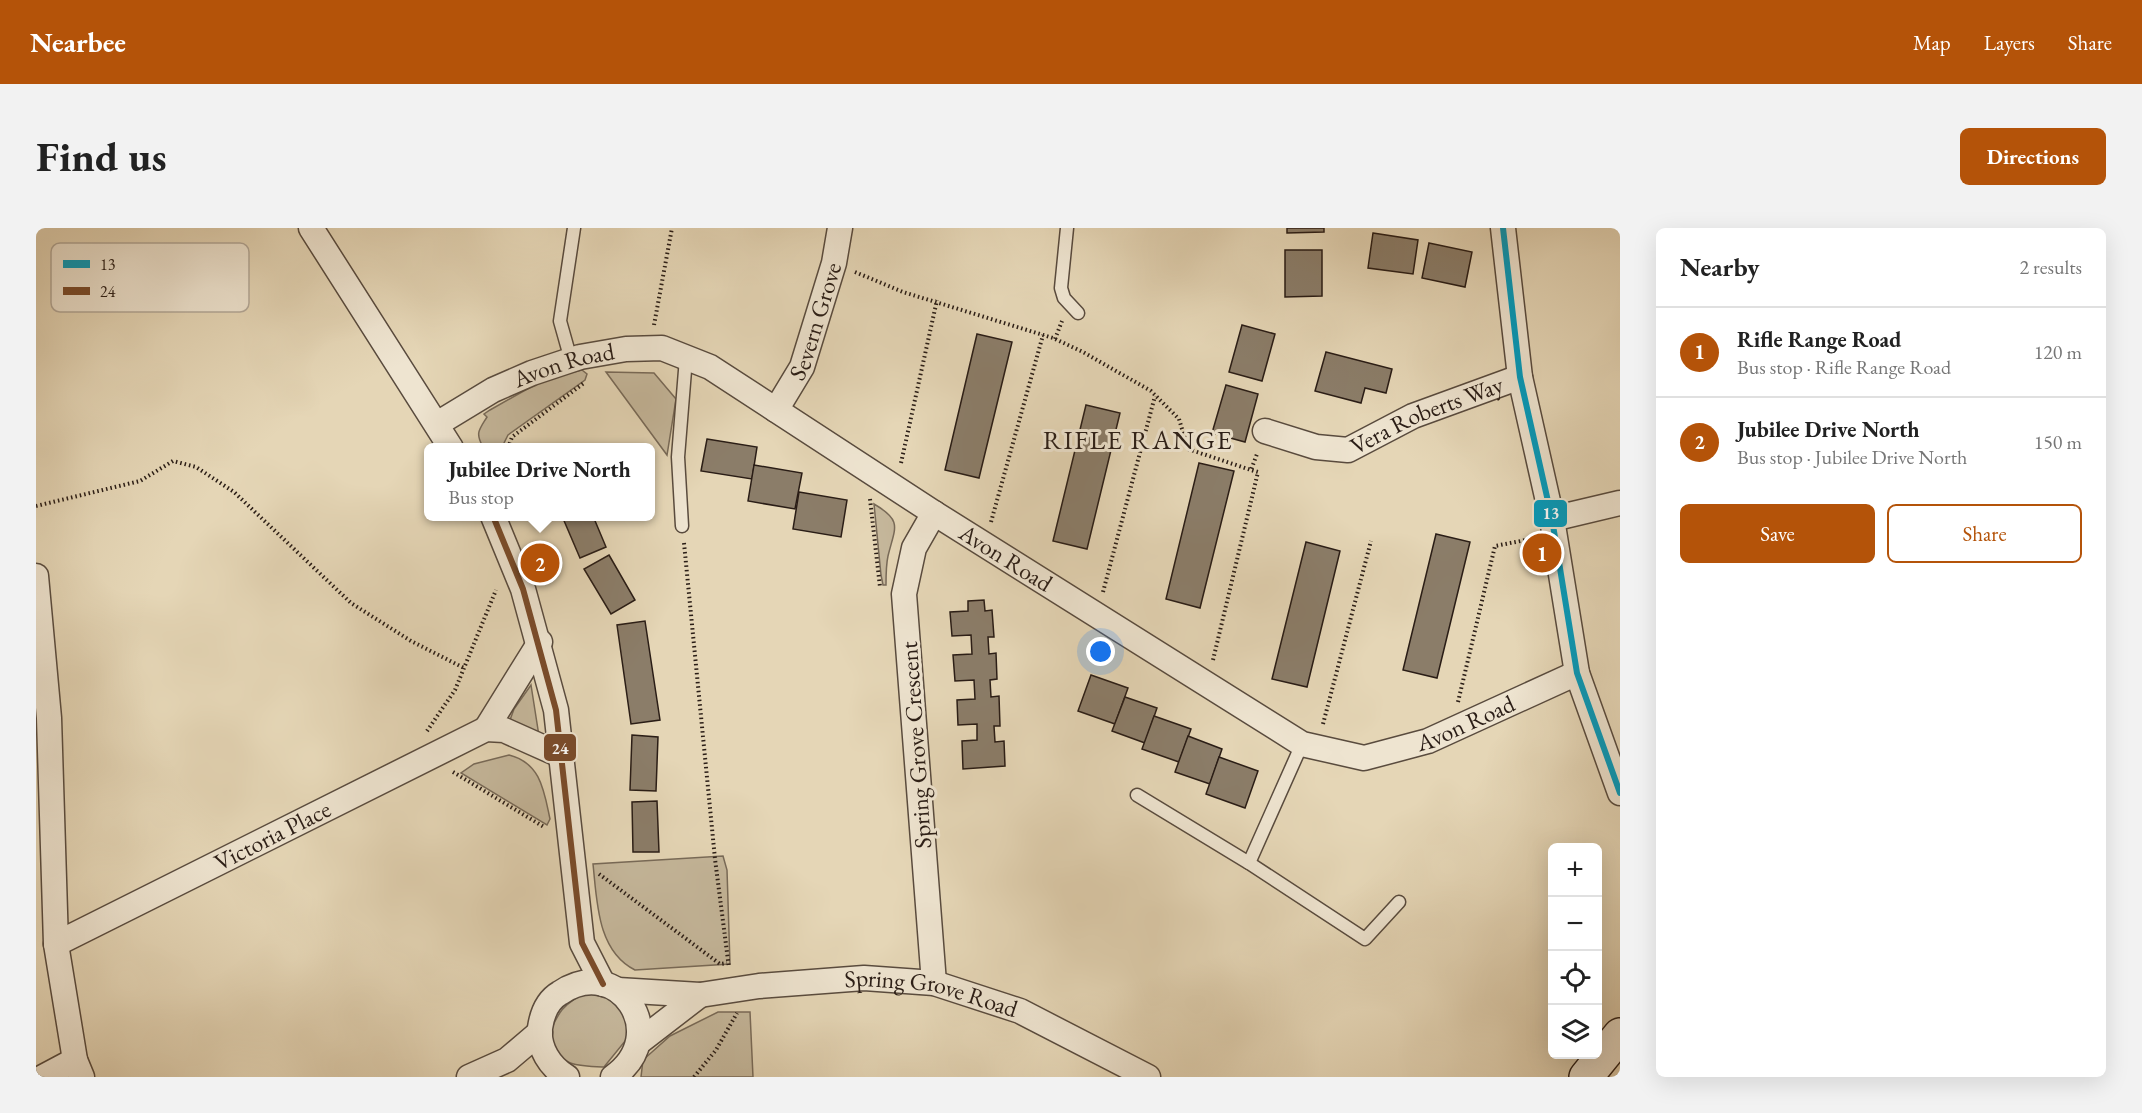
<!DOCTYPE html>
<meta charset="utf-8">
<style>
:root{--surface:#fff;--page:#f2f2f2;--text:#222;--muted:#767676;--line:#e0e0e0;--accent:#b45309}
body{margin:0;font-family:"EB Garamond",serif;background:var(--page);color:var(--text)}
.controls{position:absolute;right:18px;bottom:18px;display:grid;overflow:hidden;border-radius:9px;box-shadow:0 6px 24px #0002}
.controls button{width:54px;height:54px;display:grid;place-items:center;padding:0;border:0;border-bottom:2px solid var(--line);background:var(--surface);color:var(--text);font:30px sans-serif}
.you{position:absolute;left:1065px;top:424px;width:21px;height:21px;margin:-15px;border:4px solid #fff;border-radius:50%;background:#1a73e8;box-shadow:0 0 0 9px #1a73e833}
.badge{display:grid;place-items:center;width:39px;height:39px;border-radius:50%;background:var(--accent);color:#fff;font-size:20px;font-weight:700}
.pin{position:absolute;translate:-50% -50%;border:3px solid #fff;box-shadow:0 2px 6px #0006}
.popup{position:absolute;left:388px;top:215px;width:231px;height:78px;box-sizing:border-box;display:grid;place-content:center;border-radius:9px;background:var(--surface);filter:drop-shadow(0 2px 4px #0005);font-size:20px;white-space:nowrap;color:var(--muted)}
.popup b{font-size:22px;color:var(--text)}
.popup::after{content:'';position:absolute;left:50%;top:100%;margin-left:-12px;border:12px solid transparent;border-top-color:var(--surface)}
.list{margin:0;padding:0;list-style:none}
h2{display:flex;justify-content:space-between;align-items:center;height:78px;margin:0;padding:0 24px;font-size:26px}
h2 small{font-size:20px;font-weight:400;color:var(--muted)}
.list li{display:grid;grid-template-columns:39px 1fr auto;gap:18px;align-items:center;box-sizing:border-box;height:90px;padding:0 24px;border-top:2px solid var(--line)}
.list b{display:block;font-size:22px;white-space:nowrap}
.list p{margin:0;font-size:20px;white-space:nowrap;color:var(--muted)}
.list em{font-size:20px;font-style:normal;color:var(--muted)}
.actions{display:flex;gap:12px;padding:18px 24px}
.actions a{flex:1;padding:14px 0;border:2px solid var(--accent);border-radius:9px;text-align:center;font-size:21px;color:var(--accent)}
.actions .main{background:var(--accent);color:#fff}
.icon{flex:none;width:33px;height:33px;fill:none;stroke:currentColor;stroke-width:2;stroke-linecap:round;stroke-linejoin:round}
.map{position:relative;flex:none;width:1584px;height:849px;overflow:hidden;border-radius:9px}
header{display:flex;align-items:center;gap:36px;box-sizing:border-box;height:84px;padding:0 30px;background:var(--accent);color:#fff}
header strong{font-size:28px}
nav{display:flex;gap:33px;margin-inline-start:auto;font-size:21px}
.intro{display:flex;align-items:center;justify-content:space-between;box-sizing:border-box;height:144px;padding:0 36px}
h1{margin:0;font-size:42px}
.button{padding:15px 27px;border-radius:9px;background:var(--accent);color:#fff;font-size:21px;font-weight:700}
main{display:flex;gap:36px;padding:0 36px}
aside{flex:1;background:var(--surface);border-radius:9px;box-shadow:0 6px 24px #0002}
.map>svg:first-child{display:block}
.green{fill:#c5b79b;stroke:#786a58;stroke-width:1.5}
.building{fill:#8b7d69;stroke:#2a1d16;stroke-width:1.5}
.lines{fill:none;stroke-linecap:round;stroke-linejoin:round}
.lane-casing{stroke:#594b3e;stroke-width:15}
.street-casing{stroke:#594b3e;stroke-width:27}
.secondary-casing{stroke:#2a1d16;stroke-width:36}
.path{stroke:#2a1d16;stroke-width:4;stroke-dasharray:1.5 3;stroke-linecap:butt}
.lane{stroke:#eee4d0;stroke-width:12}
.street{stroke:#eee4d0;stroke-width:24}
.secondary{stroke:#eee4d0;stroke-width:33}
.bus-1-casing{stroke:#eee4d0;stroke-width:10}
.bus-2-casing{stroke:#eee4d0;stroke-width:10}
.bus-1{stroke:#049bbc;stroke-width:6}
.bus-2{stroke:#7a4b2a;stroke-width:6}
.labels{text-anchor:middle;stroke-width:6;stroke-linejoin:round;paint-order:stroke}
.street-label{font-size:24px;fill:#2a1d16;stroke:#eee4d0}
.quarter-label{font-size:27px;letter-spacing:1.5px;fill:#2a1d16;stroke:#eee4d0}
.key{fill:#eee4d0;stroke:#b3a898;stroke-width:1.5}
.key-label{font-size:16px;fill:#2a1d16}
.line-badge{stroke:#eee4d0;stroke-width:2}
.badge-label{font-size:16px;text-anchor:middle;font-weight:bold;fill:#fff}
</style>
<header>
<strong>Nearbee</strong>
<nav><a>Map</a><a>Layers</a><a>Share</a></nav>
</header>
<div class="intro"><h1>Find us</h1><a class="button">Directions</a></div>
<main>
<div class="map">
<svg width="1584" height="849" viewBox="0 0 1584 849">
<rect width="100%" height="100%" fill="#e5d6b6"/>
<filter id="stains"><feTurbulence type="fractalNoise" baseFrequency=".00333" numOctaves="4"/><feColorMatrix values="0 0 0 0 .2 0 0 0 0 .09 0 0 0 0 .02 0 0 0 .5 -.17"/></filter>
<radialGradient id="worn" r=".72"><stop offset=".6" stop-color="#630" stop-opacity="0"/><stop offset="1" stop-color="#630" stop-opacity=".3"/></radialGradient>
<g class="green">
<path d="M546,142L551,146L549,152L472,207L466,219H447C439,205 443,202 451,189L448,186L454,182L509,151Z"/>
<path d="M570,144L618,145L640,171L631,227Z"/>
<path d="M838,276C867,293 859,299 852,328C850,337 850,348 850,357H847L845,347Z"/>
<path d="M495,457L503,508L474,492L478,481Z"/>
<path d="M473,527C505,535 508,563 514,591L511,597L425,545L438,536Z"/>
<path d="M687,628L691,642L694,736L599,742C561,723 561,673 557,636Z"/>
<path d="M556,761L584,774L594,807L568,839C540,838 527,838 510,814C522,783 526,776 556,761Z"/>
<path d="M682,784H714L717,849H605L607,832L634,808Z"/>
</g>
<g class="building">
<path d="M1251,0H1288V4L1251,5Z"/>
<path d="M1337,5L1382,12L1377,46L1332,40Z"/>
<path d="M1393,15L1436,24L1429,59L1386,50Z"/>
<path d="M1249,22H1286V68L1249,69Z"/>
<path d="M1206,97L1239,106L1226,153L1193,144Z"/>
<path d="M941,106L976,114L943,250L909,242Z"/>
<path d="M1290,124L1356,141L1350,165L1329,160L1325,175L1279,163Z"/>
<path d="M1190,157L1222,166L1209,214L1176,205Z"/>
<path d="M1050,177L1084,185L1051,321L1017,313Z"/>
<path d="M671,211L721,219L716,251L665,243Z"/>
<path d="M1163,235L1198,243L1164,380L1130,371Z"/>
<path d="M718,237L766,245L759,281L712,273Z"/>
<path d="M763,264L811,272L805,309L757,301Z"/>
<path d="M526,288H557L570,319L544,330Z"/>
<path d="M1400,306L1434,314L1401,450L1367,442Z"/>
<path d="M1270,314L1304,323L1271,459L1236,451Z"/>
<path d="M573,327L599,372L575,386L548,341Z"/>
<path d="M948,372L949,383L956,382L958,409H952L953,426L960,425L961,451L954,452L955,469L963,468L964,498H958L959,514L968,513L969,538L927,541L926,513L941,512V496L922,497L921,472L939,471L938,452L919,453L917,427L936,426L935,407L916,408L914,384L932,383V373Z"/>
<path d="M609,393L624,492L595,496L581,397Z"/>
<path d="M1055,447L1092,460L1079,496L1042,483Z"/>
<path d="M1089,469L1121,480L1109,515L1076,503Z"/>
<path d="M1118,488L1155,501L1143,534L1106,521Z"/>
<path d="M596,507L622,509L620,563L594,562Z"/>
<path d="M1152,508L1186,521L1174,556L1139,544Z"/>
<path d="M1183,529L1222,543L1209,580L1170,566Z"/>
<path d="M621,573L623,624H597L596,574Z"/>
</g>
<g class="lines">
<defs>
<g id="lane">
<path d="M1031,0L1025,60L1028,70L1042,85"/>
<path d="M535,132L524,93L538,0"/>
<path d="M646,298L642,229L650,130"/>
<path d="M1101,567L1213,635L1329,711L1363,674"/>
<path d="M1213,635L1266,516"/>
</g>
<g id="street">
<path d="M275,0L415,220"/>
<path d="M1467,0L1484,149L1516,291L1541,445L1584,565"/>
<path id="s1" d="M740,182L766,139L798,35L804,0"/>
<path id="s2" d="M401,196L457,162L496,145L544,129L590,121L626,120L674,139L898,285L1266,516L1328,530L1392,513L1541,445"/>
<path id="s3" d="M1229,203L1280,219L1312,222L1377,188L1484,149"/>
<path d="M457,288L487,361L520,482L546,715L567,756"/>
<path d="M1516,291L1584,275"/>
<path d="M0,348L13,490L20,716L39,832L46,849"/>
<path d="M450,501L504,414"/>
<path id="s4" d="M20,716L450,501L468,502L524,527"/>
<path d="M898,755L868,366L878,320L898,285"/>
<path id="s5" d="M582,762L664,767L723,758L828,750L898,755L984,783L1112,849"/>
<path d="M603,814L664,767"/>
<path d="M7,849L39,832"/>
<path d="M433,849L471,832L504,804"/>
<path d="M531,849C514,839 502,820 504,800C506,786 512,772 524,765C582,725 637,807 577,849"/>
</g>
<path id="secondary" d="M1550,849L1584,807"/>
</defs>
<use href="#lane" class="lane-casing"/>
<use href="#street" class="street-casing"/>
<use href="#secondary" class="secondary-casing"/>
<g class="path">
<path d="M819,44L867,64L1017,110L1047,124L1115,163L1143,191L1152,221L1215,242L1221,226"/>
<path d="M618,97L636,0"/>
<path d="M1019,111L1026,93"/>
<path d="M472,220L476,209L548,155"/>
<path d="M865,235L901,72"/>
<path d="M834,271L844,359"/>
<path d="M0,278L104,253L137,233L160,239L198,264L315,375L375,413L428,440"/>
<path d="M955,294L1007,107"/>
<path d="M648,315L679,631L693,740"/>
<path d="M1067,364L1119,168"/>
<path d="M1177,432L1222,244L1215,242"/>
<path d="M1422,474L1459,318L1495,311"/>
<path d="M1287,496L1335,313"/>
<path d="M391,503L419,462L460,362"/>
<path d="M417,544L508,599"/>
<path d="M563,646L684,736L691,735"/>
<path d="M658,849L680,822L701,785"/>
</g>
<use href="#lane" class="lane"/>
<use href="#street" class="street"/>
<use href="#secondary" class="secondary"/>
<defs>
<path id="bus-1" d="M1467,0L1484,149L1516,291L1541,445L1584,565"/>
<path id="bus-2" d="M457,288L487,361L520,482L546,715L567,756"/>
</defs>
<use href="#bus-1" class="bus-1-casing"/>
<use href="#bus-2" class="bus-2-casing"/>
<use href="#bus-1" class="bus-1"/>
<use href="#bus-2" class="bus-2"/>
</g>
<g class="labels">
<g class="street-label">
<text dy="8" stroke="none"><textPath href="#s1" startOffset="98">Severn Grove</textPath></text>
<text dy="8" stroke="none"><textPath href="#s2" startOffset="141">Avon Road</textPath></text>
<text dy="8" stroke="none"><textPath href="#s3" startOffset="172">Vera Roberts Way</textPath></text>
<text dy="8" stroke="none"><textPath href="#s2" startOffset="645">Avon Road</textPath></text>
<text dy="8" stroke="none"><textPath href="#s2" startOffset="1166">Avon Road</textPath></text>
<text transform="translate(880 517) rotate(-94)" y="8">Spring Grove Crescent</text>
<text dy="8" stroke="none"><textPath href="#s4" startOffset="242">Victoria Place</textPath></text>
<text dy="8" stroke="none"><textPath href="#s5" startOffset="316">Spring Grove Road</textPath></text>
</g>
<g class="quarter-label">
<text x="1102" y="221">RIFLE RANGE</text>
</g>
</g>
<rect x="15" y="15" width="198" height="69" rx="9" class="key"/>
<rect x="27" y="32" width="27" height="8" fill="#049bbc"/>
<rect x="27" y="59" width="27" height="8" fill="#7a4b2a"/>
<g class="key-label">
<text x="64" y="42">13</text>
<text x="64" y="69">24</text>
</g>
<g class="line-badge">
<rect x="1497" y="271" width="35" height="29" rx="6" fill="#049bbc"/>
<rect x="507" y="505" width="34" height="29" rx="6" fill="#7a4b2a"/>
</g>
<g class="badge-label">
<text x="1515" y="291">13</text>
<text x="524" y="526">24</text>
</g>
<rect width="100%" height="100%" filter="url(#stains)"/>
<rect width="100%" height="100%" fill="url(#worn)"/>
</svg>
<div class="controls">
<button>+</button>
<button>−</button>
<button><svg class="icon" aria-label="locate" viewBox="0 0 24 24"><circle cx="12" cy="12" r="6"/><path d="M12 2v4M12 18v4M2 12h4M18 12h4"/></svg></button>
<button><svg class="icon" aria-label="layers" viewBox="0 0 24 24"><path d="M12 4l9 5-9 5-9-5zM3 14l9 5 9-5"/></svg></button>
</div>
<div class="you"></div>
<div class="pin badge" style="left:1506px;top:325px">1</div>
<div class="pin badge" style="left:504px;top:335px">2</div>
<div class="popup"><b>Jubilee Drive North</b>Bus stop</div>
</div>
<aside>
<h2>Nearby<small>2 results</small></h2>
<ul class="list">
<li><span class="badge">1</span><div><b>Rifle Range Road</b><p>Bus stop · Rifle Range Road</p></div><em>120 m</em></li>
<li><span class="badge">2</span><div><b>Jubilee Drive North</b><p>Bus stop · Jubilee Drive North</p></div><em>150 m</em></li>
</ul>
<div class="actions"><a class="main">Save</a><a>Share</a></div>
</aside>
</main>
